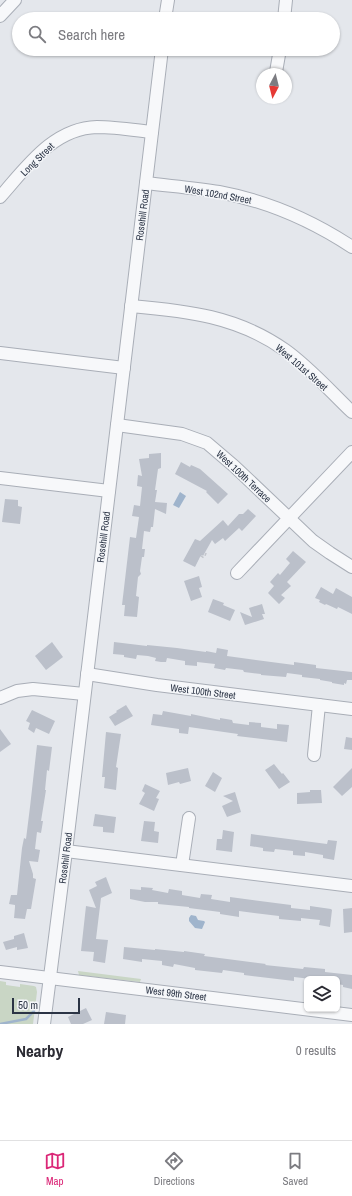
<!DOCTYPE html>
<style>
:root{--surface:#fff;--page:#f7f7f7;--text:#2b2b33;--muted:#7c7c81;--line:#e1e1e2;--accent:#db2777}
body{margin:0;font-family:"Archivo Narrow",sans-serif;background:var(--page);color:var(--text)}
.controls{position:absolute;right:12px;bottom:12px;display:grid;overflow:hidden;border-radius:6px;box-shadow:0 1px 3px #0004}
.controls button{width:36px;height:36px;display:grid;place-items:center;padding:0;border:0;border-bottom:1px solid var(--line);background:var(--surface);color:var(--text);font:20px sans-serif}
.compass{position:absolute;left:256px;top:68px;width:36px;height:36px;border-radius:50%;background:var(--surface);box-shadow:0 1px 3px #0004;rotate:187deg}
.scale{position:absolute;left:12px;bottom:10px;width:68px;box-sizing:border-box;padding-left:4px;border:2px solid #2b3445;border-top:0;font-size:11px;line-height:14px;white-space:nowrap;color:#2b3445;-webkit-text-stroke:3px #f4f6f9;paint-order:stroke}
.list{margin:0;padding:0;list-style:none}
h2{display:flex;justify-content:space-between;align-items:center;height:52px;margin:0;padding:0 16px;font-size:17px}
h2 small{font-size:13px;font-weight:400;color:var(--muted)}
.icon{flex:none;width:22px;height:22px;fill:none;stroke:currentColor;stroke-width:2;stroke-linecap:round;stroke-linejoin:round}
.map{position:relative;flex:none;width:352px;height:1024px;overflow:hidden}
.search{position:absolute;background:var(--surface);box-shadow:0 1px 3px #0004;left:12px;right:12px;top:12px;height:44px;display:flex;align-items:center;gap:10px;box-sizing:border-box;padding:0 14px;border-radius:22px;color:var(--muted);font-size:15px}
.sheet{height:116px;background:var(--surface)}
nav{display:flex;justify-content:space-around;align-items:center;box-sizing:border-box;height:56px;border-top:1px solid var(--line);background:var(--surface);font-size:11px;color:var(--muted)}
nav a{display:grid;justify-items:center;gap:2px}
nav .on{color:var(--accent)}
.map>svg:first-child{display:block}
.green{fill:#c9d6c5}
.water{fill:#9fb4cc}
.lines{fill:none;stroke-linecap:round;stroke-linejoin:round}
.stream{stroke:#9fb4cc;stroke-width:2.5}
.building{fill:#bbc0ca}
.minor-casing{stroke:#a9aeb7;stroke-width:14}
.path{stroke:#c2c5cb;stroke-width:1.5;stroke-dasharray:3 3;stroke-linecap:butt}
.minor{stroke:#f7f8fa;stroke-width:12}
.labels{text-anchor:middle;stroke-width:3;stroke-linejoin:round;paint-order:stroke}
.street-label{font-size:10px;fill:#2b3445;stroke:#f4f6f9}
</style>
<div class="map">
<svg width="352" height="1024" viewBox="0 0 352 1024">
<rect width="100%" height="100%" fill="#e4e7ec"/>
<g class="green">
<path d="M78,971L141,979L140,982L79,975Z"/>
<path d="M0,981L6,982V985L20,987V984L34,986L36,987L37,992L33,1024H0Z"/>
</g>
<g class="water">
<path d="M180,492L186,496L179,508L173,505Z"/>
<path d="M191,915L196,916L198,920L204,921L205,922L202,929L195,928L189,921V918Z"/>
</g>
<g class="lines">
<path class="stream" d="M0,1024L26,1019L34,1011"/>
</g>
<g class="building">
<path d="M161,453V468L158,469L155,490H157L155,502L167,503L166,514L155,509L153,527H151L150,532L144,531L142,549H145L144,557H142L140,571L141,574L138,577L136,596L139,597L137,617L124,616L125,605H122L130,537L136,538L139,517L132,516L134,505L140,506L142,487L137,486L138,475L142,476L139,459L149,458V454Z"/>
<path d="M181,462L190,467L191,465L200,469L228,494L218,504L206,492L207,491L175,474Z"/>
<path d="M5,499L18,500V506L22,507L20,524L2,522Z"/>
<path d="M248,509L256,516L242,531L239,528L225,541L223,538L215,544L212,540L203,556L202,555L200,557L195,567L183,561L195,539L200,541L223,520L228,526L239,514H243Z"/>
<path d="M293,551L306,562L287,582L291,586L281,595L285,598L279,604L268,593L274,586L270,582L278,573L280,575L290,563L286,559Z"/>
<path d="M199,576L202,587L199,588L202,597L191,601L184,581Z"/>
<path d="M321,587L333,594L336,588L352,597V614L338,607L337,609L326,604L325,605L319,602L320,600L315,598Z"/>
<path d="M213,599L224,603L223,605L235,610L230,621L208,612Z"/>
<path d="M262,604L265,614H262L264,619L245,625L240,612L252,617L249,608Z"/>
<path d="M52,642L63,657L46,670L35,656Z"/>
<path d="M114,642L147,646V645L177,648L206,652V651L216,653L217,648L228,650L227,656L294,665V662L316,665V668L352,672V680H347L346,684L344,683V685L332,683V682L320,680V679L302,677V675L287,673L286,677L261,675V674L244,672L243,670L226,668L225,670L214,668L215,664L197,662V666L185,665V661L167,658L166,662H161L155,661L156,658L148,656L137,655L136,659L124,657V655L113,654Z"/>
<path d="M126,705L133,716L115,726L109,717L117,712L116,711Z"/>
<path d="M32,710L55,721L49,734L36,728L34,733L28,729L30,723L26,721Z"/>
<path d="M163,711L191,716V714L220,720V718L232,720L233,723L249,725V722L261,723V727L277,729V724L289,725L287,742L237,736L238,734L189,727L188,734L179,733V729L151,725L153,714L162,715Z"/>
<path d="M0,729L11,744L0,752Z"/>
<path d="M106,732L121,734L116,767L118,768L116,790L104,788L105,777H102Z"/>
<path d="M346,737L352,738V750L344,749Z"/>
<path d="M37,745L52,747L49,771L47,770L45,790H46L41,821H43L41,833L37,832L35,849L40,850L38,862L29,861L33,874V878L36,879L31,909H27L25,919L14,918L15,907V905L9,904L11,895H17L22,848L24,838L26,839L30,807Z"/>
<path d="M274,764L282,774L283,773L290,782L279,789L265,770Z"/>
<path d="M188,768L191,781L180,784L179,782L168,785L166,773Z"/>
<path d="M352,768V787L342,796L333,787Z"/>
<path d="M213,772L222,778L215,792L205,786Z"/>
<path d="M145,784L160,791L156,798L159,799L154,811L139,804L145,793L142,791Z"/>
<path d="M310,790H321L322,803L297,804V793L310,792Z"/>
<path d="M235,792L241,812L227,817L222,806L233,801L223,796Z"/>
<path d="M95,814L116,817L114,833L103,832V827L93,826Z"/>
<path d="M144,821L155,822L154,831L159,832L158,843L141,841Z"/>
<path d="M223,830L234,832L232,852L216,850L217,839H222Z"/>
<path d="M251,834L327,844L328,840L337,841L334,860L323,858V855L305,852V856L293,855V851L275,849L274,852L263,851V848L250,846Z"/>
<path d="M106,877L112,893L101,898L96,939L108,940L105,963L93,961L94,952L81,951L86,906L96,908L89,890L97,886L95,882Z"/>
<path d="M141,887L153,888L152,890L168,893L169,889L182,891V895L200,898L201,894L212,895L211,899L230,902V897L291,905V908L310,910V906L331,909L332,910L330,927L319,925L320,920L301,918V921L279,919V916L239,911V917L220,914V912L189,908V907L158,904V902H145L130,899V889L141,890Z"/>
<path d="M352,908V932L344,933L343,909Z"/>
<path d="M24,933L28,948L17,950V947L6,950L3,942L14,939V936Z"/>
<path d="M124,947L155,950V949L184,952V951L205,954L204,956L266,964L265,965L303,969L304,967L325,969V972L352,975V989L343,987V985L337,984V979H311L294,977V981L244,975V973L223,970L222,973L195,970V968L174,964L173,967L162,965V961L142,959V962L123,959Z"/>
<path d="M86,1008L92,1020L83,1024H71L68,1017Z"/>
<path d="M106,1012L126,1015L125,1024H104Z"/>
</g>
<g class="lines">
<defs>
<g id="minor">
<path d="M0,16L15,0"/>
<path d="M165,19L168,0"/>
<path d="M284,19L286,0"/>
<path d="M276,72L280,49"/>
<path d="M146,183C170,186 195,188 219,192C267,201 311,220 352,247"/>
<path d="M0,197C26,168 53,128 97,127C115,127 134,130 152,132"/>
<path d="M131,306C187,311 237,316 285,350C309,367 330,391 352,412"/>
<path d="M0,353L124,368"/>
<path d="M117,425L182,434L207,443L234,466L313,541L330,553L352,567"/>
<path d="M0,478L109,491"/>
<path d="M237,573L352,452"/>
<path d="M87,674L157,685L352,709"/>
<path d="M0,698L17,691L33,689L84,694"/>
<path d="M314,755L319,705"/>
<path d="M66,851L352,886"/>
<path d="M182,865L189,818"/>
<path d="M0,972L352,1015"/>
<path d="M44,1024L66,851L162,49"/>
</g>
</defs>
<use href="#minor" class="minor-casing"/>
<path class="path" d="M201,556L204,558L207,551"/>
<use href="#minor" class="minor"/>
</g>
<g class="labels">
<g class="street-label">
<text transform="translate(37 159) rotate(-45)" y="4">Long Street</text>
<text transform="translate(218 194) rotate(10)" y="4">West 102nd Street</text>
<text transform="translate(142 215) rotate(-83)" y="4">Rosehill Road</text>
<text transform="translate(302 367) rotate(41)" y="4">West 101st Street</text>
<text transform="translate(244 476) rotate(43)" y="4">West 100th Terrace</text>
<text transform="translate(103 537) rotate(-83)" y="4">Rosehill Road</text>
<text transform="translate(203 691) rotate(7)" y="4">West 100th Street</text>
<text transform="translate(65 858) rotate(-83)" y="4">Rosehill Road</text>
<text transform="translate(176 993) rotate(7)" y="4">West 99th Street</text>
</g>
</g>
</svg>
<div class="controls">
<button><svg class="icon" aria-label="layers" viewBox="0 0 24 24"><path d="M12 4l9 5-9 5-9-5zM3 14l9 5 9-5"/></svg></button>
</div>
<svg class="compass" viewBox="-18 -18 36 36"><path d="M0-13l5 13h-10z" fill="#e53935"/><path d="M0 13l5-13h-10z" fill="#7c7c81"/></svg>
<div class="scale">50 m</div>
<div class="search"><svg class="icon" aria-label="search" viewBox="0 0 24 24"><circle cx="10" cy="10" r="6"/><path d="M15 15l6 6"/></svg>Search here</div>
</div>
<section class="sheet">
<h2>Nearby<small>0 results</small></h2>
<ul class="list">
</ul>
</section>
<nav>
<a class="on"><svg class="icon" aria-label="map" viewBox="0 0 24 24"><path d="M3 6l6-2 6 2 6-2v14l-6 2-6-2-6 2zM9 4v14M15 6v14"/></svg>Map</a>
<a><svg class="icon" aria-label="directions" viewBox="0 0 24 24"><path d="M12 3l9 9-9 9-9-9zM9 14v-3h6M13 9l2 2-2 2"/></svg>Directions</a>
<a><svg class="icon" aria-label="saved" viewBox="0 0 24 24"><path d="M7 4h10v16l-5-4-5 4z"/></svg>Saved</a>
</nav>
